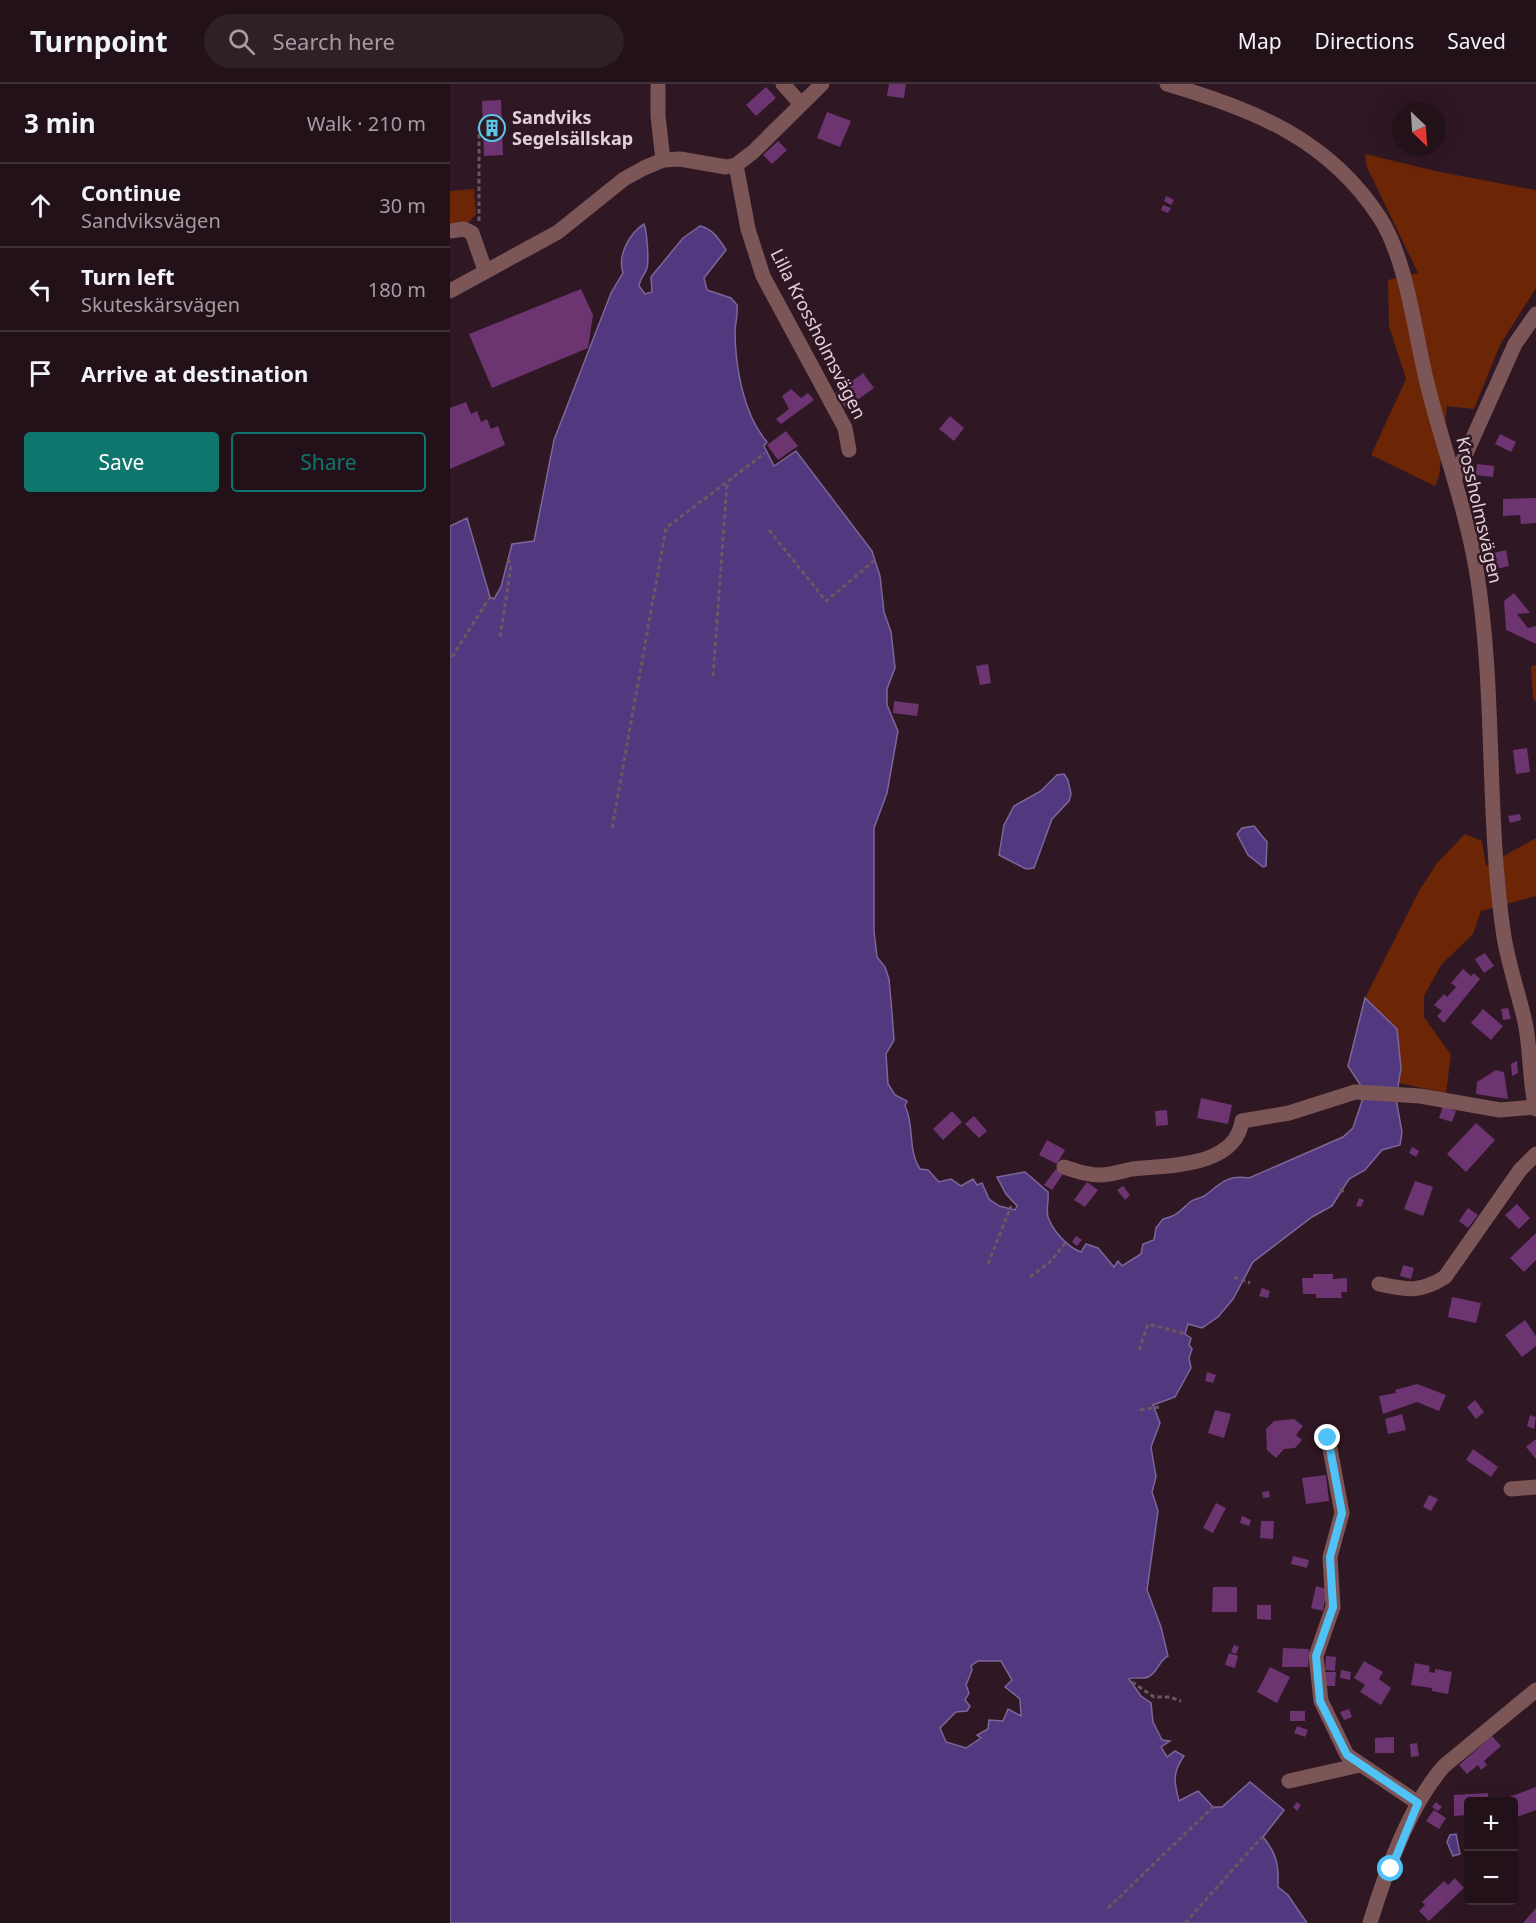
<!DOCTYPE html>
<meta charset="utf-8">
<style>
:root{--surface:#23111a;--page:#2f1f27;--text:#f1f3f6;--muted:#a39da2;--line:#403139;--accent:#0f766e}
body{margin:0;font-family:"Noto Sans",sans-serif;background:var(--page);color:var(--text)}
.controls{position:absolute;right:18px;bottom:18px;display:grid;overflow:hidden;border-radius:6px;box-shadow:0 6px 24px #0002}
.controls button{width:54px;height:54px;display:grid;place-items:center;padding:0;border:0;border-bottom:2px solid var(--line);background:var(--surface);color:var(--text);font:30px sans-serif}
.compass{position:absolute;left:942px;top:18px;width:54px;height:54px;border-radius:50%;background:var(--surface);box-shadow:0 6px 24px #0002;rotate:155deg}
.stop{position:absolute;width:18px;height:18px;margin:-14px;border:4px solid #4fc3f7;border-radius:50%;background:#fff}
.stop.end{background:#4fc3f7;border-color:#fff;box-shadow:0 2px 6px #0008}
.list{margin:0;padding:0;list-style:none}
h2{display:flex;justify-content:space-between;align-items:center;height:78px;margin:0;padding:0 24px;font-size:26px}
h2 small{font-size:20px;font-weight:400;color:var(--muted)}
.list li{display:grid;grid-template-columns:39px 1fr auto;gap:18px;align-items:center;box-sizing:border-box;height:84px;padding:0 24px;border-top:2px solid var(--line)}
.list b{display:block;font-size:22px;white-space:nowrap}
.list p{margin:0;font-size:20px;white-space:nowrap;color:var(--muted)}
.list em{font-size:20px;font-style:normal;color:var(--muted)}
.actions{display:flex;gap:12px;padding:18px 24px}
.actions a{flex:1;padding:14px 0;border:2px solid var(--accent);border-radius:6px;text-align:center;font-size:21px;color:var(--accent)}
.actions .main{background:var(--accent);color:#fff}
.icon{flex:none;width:33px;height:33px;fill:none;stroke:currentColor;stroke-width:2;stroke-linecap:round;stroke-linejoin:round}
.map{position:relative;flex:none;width:1086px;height:1839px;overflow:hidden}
header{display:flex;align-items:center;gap:36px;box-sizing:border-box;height:84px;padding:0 30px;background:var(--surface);border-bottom:2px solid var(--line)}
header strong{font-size:28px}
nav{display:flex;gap:33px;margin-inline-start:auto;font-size:21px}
.search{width:420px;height:54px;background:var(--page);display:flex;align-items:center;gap:15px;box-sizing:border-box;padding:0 21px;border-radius:33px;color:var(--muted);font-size:22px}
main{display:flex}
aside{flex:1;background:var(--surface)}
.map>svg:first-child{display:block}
.green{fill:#6c2605}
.water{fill:#52387e;stroke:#7d6699;stroke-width:1.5;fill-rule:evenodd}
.building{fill:#6c3572}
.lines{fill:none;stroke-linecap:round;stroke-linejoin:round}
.path{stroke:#6c5661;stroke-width:3;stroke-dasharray:4.5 3;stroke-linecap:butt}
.minor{stroke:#7c5557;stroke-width:15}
.route{stroke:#4fc3f7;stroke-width:8}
.labels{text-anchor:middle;stroke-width:5;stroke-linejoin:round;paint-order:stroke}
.poi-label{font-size:18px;font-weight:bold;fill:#e2d0d8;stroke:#2f1723;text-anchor:start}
.street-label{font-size:18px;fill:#e2d0d8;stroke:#2f1723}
</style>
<header>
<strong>Turnpoint</strong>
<div class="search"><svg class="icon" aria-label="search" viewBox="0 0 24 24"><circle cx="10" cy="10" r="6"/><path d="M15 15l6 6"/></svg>Search here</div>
<nav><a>Map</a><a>Directions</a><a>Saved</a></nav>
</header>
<main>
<aside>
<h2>3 min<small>Walk · 210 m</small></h2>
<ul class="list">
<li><svg class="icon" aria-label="ahead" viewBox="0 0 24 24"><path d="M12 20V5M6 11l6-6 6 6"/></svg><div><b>Continue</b><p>Sandviksvägen</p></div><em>30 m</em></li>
<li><svg class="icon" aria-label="left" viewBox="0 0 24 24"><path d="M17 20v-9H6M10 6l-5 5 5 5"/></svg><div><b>Turn left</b><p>Skuteskärsvägen</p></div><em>180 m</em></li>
<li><svg class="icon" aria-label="arrive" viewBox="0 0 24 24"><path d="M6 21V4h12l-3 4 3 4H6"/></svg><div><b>Arrive at destination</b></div></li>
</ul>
<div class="actions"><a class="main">Save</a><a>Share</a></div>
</aside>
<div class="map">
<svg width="1086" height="1839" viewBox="0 0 1086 1839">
<rect width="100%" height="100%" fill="#2f1723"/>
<g class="green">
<path d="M915,70L990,88L1086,106V204L1050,261L1024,325L997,322L989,392L985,402L921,371L956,295L939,242L938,196L968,189L917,83Z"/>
<path d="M24,105L26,130L17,140L0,142V107Z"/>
<path d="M1086,581V618L1083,615L1081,582Z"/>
<path d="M1015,750L1032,757L1036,782L1086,754V812L1031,827L1023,850L991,881L974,912V933L1001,971L996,1009L949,999L951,984L947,945L915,914L969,807L987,779Z"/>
</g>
<g class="water">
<path d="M194,140C197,147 199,176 197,184C195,191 190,194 189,202L195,210L202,208L201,193L233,154L250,142C263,145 269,155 276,166L254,194L257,206L281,214L287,221C288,230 286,237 285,245C285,282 293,330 317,358L314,362L324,382L346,367L422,467L430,492L434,528L441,548L445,584L437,605V621L448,647L437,709L424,744V847L427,873L435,883L439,895L442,929L444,956L436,970L438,1000L445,1011L457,1017L455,1022C465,1041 457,1065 470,1085L478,1086L489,1098L501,1095L511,1102L523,1095L527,1101L532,1099L539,1115L549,1122L565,1126L567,1122L556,1110L547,1093L575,1088L598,1108C599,1116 596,1125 598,1133C603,1147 617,1163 631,1168L636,1160L648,1164L664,1183L668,1177L672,1182L691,1170L693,1160L704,1156L706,1144L713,1135C727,1132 730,1127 740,1118C745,1114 753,1114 757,1110C772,1098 778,1091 799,1094L893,1053L903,1044L915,1008L898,982L915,914L947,945L951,984L946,1015L952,1048L950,1061L932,1066L915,1086L899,1095L882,1122L862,1133L803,1178L783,1215L768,1233L752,1244L738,1240L735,1250L741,1254L739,1261L742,1265L739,1274L741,1284L725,1313L703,1321L710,1339L701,1363L706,1393L702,1408L708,1427L697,1506L711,1543L718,1572C708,1577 708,1589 698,1593C691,1596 686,1592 679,1595L691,1612L701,1619L703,1638L712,1656L720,1657L711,1663L717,1673L725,1667L734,1672C722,1689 724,1698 729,1717L748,1707L763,1723H772L800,1698L834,1726L813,1753C827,1769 829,1783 828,1803L838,1811L857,1839H0V442L17,434L40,513L44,515L51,503L62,460L84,457L104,356L161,209L173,189C167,171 180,149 194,140ZM528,1577H551L562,1596L555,1603L570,1615L571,1632L558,1625L553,1637L539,1636L538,1645L527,1651L531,1654L516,1664L496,1658L490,1644L506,1628L517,1627L520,1622L515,1616L519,1609L516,1601L522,1586L521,1582Z"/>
<path d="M614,690L618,696L621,710L619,717L602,735L584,784L576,785L549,771L554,741L564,722L591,707L607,691Z"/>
<path d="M804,742L817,758L816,782L813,783L798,771L787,750L792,744Z"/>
<path d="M1006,1750L1010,1770L1003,1772L997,1758L1000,1751Z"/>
</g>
<g class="building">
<path d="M439,0H456L454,14L437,12Z"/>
<path d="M316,3L326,14L306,32L296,21Z"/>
<path d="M51,16L53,71L34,72L32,17Z"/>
<path d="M377,28L401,37L390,63L367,54Z"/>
<path d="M328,57L337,66L322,80L313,71Z"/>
<path d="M716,112L724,116L721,121L714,117Z"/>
<path d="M713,121L721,124L718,129L711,126Z"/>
<path d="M131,205L143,231L138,264L42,304L19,250Z"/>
<path d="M413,289L424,304L396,324L385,310Z"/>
<path d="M341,305L351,314L358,309L364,316L331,340L326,335L339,325L332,312Z"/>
<path d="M16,318L21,330L27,327L31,338L37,335L41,345L48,342L55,361L0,385V324Z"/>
<path d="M500,332L514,344L504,357L489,345Z"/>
<path d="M336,347L348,362L328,376L317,361Z"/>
<path d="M1050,350L1066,358L1061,368L1045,360Z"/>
<path d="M1027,380L1044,382L1043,393L1026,391Z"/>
<path d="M1086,414V439L1071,440L1070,431L1053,432V415Z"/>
<path d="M1056,466L1059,482L1042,486L1039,470Z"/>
<path d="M1064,509L1080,529L1067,530L1078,544L1086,542V560L1056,546L1054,517Z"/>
<path d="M538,580L541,599L530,601L526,582Z"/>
<path d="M444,617L469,620L467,632L443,629Z"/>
<path d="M1077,664L1080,688L1066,690L1063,666Z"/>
<path d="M1070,730L1071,736L1060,739L1058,732Z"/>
<path d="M1035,869L1044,882L1034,889L1025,875Z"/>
<path d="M1013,885L1021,892L1024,889L1030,895L994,939L987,932L992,927L984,921L994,910L997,913L1006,903L1001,899Z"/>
<path d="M1058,924L1061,935L1053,936L1051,925Z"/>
<path d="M1033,925L1053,942L1041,956L1021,939Z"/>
<path d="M1067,977L1068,989L1062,992L1061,980Z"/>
<path d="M1046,986L1054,988L1058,1015L1026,1010L1027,998Z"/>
<path d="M751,1014L782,1021L778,1040L747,1034Z"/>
<path d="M993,1022L1006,1027L1002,1038L989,1034Z"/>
<path d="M717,1026L718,1041L706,1042L705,1027Z"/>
<path d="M502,1027L512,1038L493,1056L483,1045Z"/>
<path d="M524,1032L537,1047L529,1054L515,1040Z"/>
<path d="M1026,1039L1045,1056L1016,1088L997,1070Z"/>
<path d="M597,1056L615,1066L607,1080L589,1071Z"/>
<path d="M962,1063L969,1067L966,1073L959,1069Z"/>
<path d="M606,1085L613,1090L602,1106L594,1101Z"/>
<path d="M965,1097L983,1103L973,1132L954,1125Z"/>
<path d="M637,1098L648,1106L635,1123L624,1116Z"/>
<path d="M673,1102L680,1111L675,1116L667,1106Z"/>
<path d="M909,1114L914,1116L911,1123L906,1122Z"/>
<path d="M1067,1120L1080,1134L1069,1145L1055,1131Z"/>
<path d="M1018,1124L1028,1131L1018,1144L1009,1137Z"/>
<path d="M1086,1149V1176L1074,1188L1060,1174Z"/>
<path d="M626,1152L632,1156L627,1162L622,1158Z"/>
<path d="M953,1181L964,1184L961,1195L950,1192Z"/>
<path d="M863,1190H883V1195L897,1194V1208H891L892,1214H866V1210H853L852,1194H863Z"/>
<path d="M812,1204L820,1207L818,1214L809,1212Z"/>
<path d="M1002,1213L1031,1219L1026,1239L998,1233Z"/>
<path d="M1075,1236L1086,1252V1262L1072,1273L1055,1251Z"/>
<path d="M757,1288L766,1291L763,1299L755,1297Z"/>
<path d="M967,1300L996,1311L989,1327L967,1318L933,1330L929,1312L946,1309L945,1306Z"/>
<path d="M1025,1316L1034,1328L1026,1335L1017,1323Z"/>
<path d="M765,1326L781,1330L774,1354L758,1349Z"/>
<path d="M952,1330L956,1346L938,1350L935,1335Z"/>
<path d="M1080,1331L1086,1333L1084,1345L1077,1342Z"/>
<path d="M844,1335L853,1342L846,1351L852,1356L845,1364L834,1365L826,1374L817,1366L816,1345L824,1337Z"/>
<path d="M1086,1355V1375L1076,1363Z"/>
<path d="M1023,1365L1048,1383L1041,1393L1016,1376Z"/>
<path d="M876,1391L879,1417L856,1420L852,1394Z"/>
<path d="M819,1407L820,1413L813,1414L812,1408Z"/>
<path d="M979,1411L988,1415L981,1427L973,1423Z"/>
<path d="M766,1419L776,1424L763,1449L753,1444Z"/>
<path d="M792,1432L801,1436L799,1442L790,1439Z"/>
<path d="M811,1437H824L823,1455L810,1454Z"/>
<path d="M843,1472L859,1476L857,1484L841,1480Z"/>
<path d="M866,1502L877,1505L873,1527L861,1524Z"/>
<path d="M763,1503H787V1528H762Z"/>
<path d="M807,1521H821V1536L807,1535Z"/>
<path d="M784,1561L789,1563L786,1570L781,1568Z"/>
<path d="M833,1564L859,1565L858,1583H832Z"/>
<path d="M779,1569L788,1572L785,1584L775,1581Z"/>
<path d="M876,1572L886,1573L885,1587L875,1586Z"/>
<path d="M914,1577L933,1588L929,1595L941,1604L931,1621L910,1608L915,1601L904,1594Z"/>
<path d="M965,1579L980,1582L979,1588L985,1589V1585L1002,1588L998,1610L982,1607V1604L961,1601Z"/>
<path d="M820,1583L840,1593L827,1619L807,1608Z"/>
<path d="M891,1586L901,1588L900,1596L890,1594Z"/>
<path d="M875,1588H886L885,1602H875Z"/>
<path d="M899,1625L902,1633L894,1636L890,1628Z"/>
<rect x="840" y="1627" width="15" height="10"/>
<path d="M847,1642L858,1646L855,1653L844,1649Z"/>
<path d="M1042,1652L1051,1662L1034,1677L1037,1681L1031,1686L1028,1681L1017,1690L1009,1681Z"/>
<path d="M944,1653V1669H925V1654Z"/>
<path d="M967,1659L969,1672L961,1673L960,1660Z"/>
<path d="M1086,1703V1726L1067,1733L1064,1718L1059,1713Z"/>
<path d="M1038,1709V1718H1018V1731L1004,1732V1711Z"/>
<path d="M847,1718L851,1721L847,1727L843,1723Z"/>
<path d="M986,1718L992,1723L988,1727L982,1723Z"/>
<path d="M984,1726L996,1734L989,1745L976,1737Z"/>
<path d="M1005,1794L1014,1804L979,1837L969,1827L975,1821L972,1818L994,1797L998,1801Z"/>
<path d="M1086,1824V1839H1073Z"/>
</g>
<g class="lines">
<g class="path">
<path d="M29,137V40"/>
<path d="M319,446L376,517L424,477"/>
<path d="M50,553L61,482L57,472"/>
<path d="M2,573L40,513"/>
<path d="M263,592L277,400"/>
<path d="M162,744L216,444L315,369"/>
<path d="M890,1105L895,1109"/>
<path d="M538,1180L561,1122"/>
<path d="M580,1193L601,1177L616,1158"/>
<path d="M784,1193L800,1199"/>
<path d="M689,1266L698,1240L735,1250"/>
<path d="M690,1326L709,1323"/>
<path d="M682,1598L704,1613H720L731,1617"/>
<path d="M658,1824L763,1723"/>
<path d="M735,1839L812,1753"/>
</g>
<g class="minor">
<path d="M208,0V32L213,76"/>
<path d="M333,0L350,19"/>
<path d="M717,0C803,25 879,55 930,134C958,178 965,253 978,303C993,363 1015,422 1026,484C1046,604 1036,727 1053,846C1057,877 1068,907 1075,938C1081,966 1079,996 1086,1025"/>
<path d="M286,81L298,145L313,192L395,344L399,366"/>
<path d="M0,147L14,145L22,149L35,186"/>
<path d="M0,207L108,148L174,95L194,84L213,76L230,75L276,83L286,81L303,68L372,0"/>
<path d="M1005,394L1065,260L1086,230"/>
<path d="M614,1083C626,1087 638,1091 650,1091C661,1091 672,1087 682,1085C717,1081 785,1084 792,1037L839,1029L905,1008L970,1012L1050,1026L1086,1023"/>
<path d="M929,1200C957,1206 970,1209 995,1193L1070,1086L1086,1070"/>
<path d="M878,1354L892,1429L880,1473L883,1523L866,1572L871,1617L897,1671L968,1719"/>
<path d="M1061,1405L1086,1403"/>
<path d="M839,1697L910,1681"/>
<path d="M920,1839C935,1790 960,1720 994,1682L1086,1606"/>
</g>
</g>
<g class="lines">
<path class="route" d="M878,1354L892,1429L880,1473L883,1523L866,1572L870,1617L897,1671L968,1719L941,1785"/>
</g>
<defs>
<symbol id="building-ring" viewBox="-11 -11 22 22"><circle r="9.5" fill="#2f1723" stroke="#5cc7e7" stroke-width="1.5"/><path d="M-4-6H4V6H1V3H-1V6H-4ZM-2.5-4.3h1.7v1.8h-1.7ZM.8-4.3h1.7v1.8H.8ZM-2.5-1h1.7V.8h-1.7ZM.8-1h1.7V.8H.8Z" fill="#5cc7e7"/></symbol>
</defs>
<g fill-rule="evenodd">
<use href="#building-ring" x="27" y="29" width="30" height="30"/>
</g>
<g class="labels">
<g class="poi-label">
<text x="62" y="40">Sandviks<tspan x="62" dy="21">Segelsällskap</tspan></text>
</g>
<g class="street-label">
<text transform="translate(368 250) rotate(63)" y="6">Lilla Krossholmsvägen</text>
<text transform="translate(1029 426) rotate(77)" y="6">Krossholmsvägen</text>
</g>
</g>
</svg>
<div class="controls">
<button>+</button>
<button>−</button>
</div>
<svg class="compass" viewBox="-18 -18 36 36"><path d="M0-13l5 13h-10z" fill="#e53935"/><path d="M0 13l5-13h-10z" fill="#a39da2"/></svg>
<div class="stop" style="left:941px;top:1785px"></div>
<div class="stop end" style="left:878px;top:1354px"></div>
</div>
</main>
